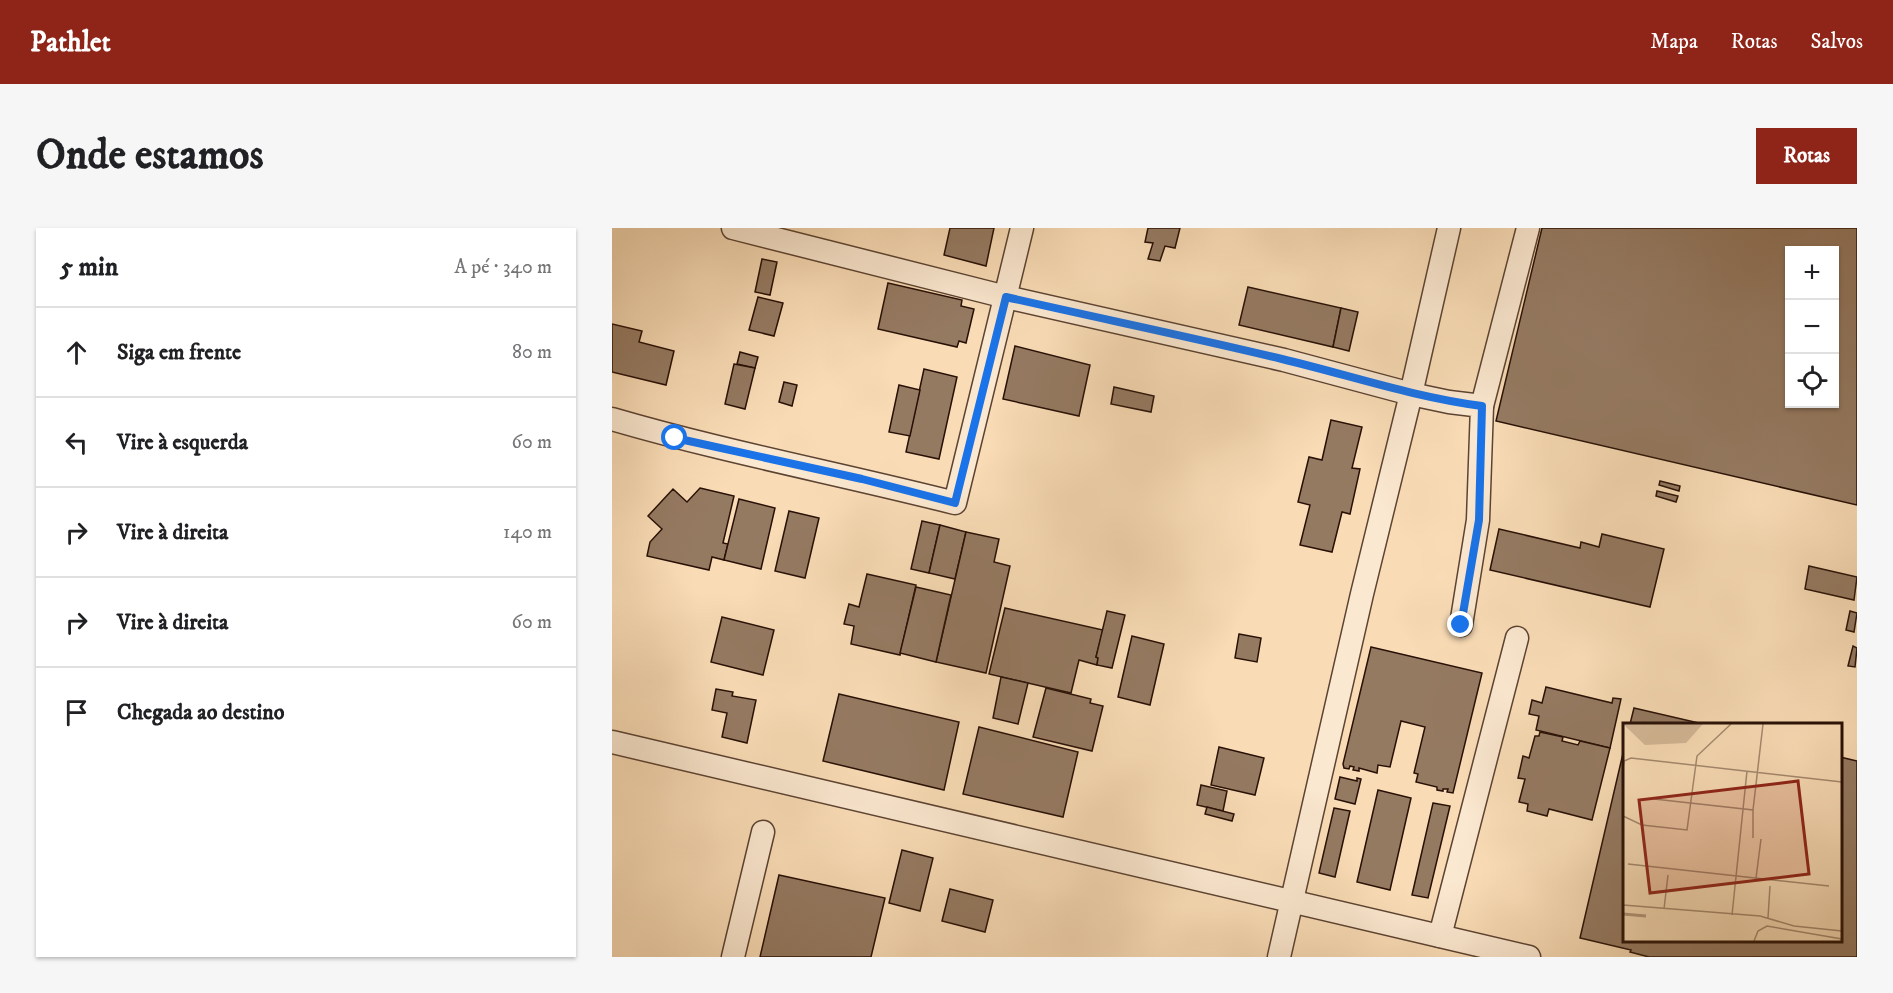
<!DOCTYPE html>
<html lang="pt">
<meta charset="utf-8">
<style>
:root{--surface:#fff;--page:#f6f6f6;--text:#202124;--muted:#757577;--line:#e0e0e0;--accent:#8f2418}
body{margin:0;font-family:"IM FELL DW Pica",serif;background:var(--page);color:var(--text)}
.controls{position:absolute;right:18px;top:18px;display:grid;overflow:hidden;border-radius:0px;box-shadow:0 2px 4px #0004}
.controls button{width:54px;height:54px;display:grid;place-items:center;padding:0;border:0;border-bottom:2px solid var(--line);background:var(--surface);color:var(--text);font:30px sans-serif}
.stop{position:absolute;width:18px;height:18px;margin:-14px;border:4px solid #1a73e8;border-radius:50%;background:#fff}
.stop.end{background:#1a73e8;border-color:#fff;box-shadow:0 2px 6px #0008}
.list{margin:0;padding:0;list-style:none}
h2{display:flex;justify-content:space-between;align-items:center;height:78px;margin:0;padding:0 24px;font-size:26px}
h2 small{font-size:20px;font-weight:400;color:var(--muted)}
.list li{display:grid;grid-template-columns:39px 1fr auto;gap:18px;align-items:center;box-sizing:border-box;height:90px;padding:0 24px;border-top:2px solid var(--line)}
.list b{display:block;font-size:22px;white-space:nowrap}
.list em{font-size:20px;font-style:normal;color:var(--muted)}
.icon{flex:none;width:33px;height:33px;fill:none;stroke:currentColor;stroke-width:2;stroke-linecap:round;stroke-linejoin:round}
.map{position:relative;flex:none;width:1245px;height:729px;overflow:hidden;border-radius:0px}
header{display:flex;align-items:center;gap:36px;box-sizing:border-box;height:84px;padding:0 30px;background:var(--accent);color:#fff}
header strong{font-size:28px}
nav{display:flex;gap:33px;margin-inline-start:auto;font-size:21px}
.intro{display:flex;align-items:center;justify-content:space-between;box-sizing:border-box;height:144px;padding:0 36px}
h1{margin:0;font-size:42px}
.button{padding:15px 27px;border-radius:0px;background:var(--accent);color:#fff;font-size:21px;font-weight:700}
main{display:flex;gap:36px;padding:0 36px}
aside{flex:1;background:var(--surface);border-radius:0px;box-shadow:0 2px 4px #0004}
.map>svg:first-child{display:block}
.building{fill:#957a62;stroke:#281006;stroke-width:1.5;fill-rule:evenodd}
.lines{fill:none;stroke-linecap:round;stroke-linejoin:round}
.minor-casing{stroke:#5c4332;stroke-width:25}
.minor{stroke:#fbe8d0;stroke-width:22}
.route{stroke:#1a73e8;stroke-width:8}
.inset-river{fill:none;stroke:#b2977a;stroke-width:3}
.inset-road{fill:none;stroke:#a58a70;stroke-width:1.5}
.view{fill:#8f2418;fill-opacity:0.15;stroke:#8f2418;stroke-width:3}
.inset-edge{fill:none;stroke:#281006;stroke-width:3}
</style>
<header>
<strong>Pathlet</strong>
<nav><a>Mapa</a><a>Rotas</a><a>Salvos</a></nav>
</header>
<div class="intro"><h1>Onde estamos</h1><a class="button">Rotas</a></div>
<main>
<aside>
<h2>5 min<small>A pé · 340 m</small></h2>
<ul class="list">
<li><svg class="icon" aria-label="ahead" viewBox="0 0 24 24"><path d="M12 20V5M6 11l6-6 6 6"/></svg><div><b>Siga em frente</b></div><em>80 m</em></li>
<li><svg class="icon" aria-label="left" viewBox="0 0 24 24"><path d="M17 20v-9H6M10 6l-5 5 5 5"/></svg><div><b>Vire à esquerda</b></div><em>60 m</em></li>
<li><svg class="icon" aria-label="right" viewBox="0 0 24 24"><path d="M7 20v-9h11M14 6l5 5-5 5"/></svg><div><b>Vire à direita</b></div><em>140 m</em></li>
<li><svg class="icon" aria-label="right" viewBox="0 0 24 24"><path d="M7 20v-9h11M14 6l5 5-5 5"/></svg><div><b>Vire à direita</b></div><em>60 m</em></li>
<li><svg class="icon" aria-label="arrive" viewBox="0 0 24 24"><path d="M6 21V4h12l-3 4 3 4H6"/></svg><div><b>Chegada ao destino</b></div></li>
</ul>
</aside>
<div class="map">
<svg width="1245" height="729" viewBox="0 0 1245 729">
<rect width="100%" height="100%" fill="#f9dcb6"/>
<filter id="stains"><feTurbulence type="fractalNoise" baseFrequency=".00333" numOctaves="4"/><feColorMatrix values="0 0 0 0 .2 0 0 0 0 .09 0 0 0 0 .02 0 0 0 .5 -.17"/></filter>
<radialGradient id="worn" r=".72"><stop offset=".6" stop-color="#630" stop-opacity="0"/><stop offset="1" stop-color="#630" stop-opacity=".3"/></radialGradient>
<g class="building">
<path d="M338,0H382L374,38L332,27Z"/>
<path d="M536,0H568L563,20L553,18L548,33L536,31L541,15L533,14Z"/>
<path d="M930,0H1245V277L884,193ZM1178,22H1222V176H1178Z"/>
<path d="M150,31L165,34L158,67L143,64Z"/>
<path d="M276,55L350,72L349,78L362,81L354,115L347,113L345,119L266,101Z"/>
<path d="M636,59L729,80L721,119L627,97Z"/>
<path d="M146,69L171,75L162,108L137,102Z"/>
<path d="M729,80L746,84L737,123L721,119Z"/>
<path d="M0,96L30,103L27,114L62,123L54,157L0,144Z"/>
<path d="M403,118L478,137L467,188L391,171Z"/>
<path d="M128,124L146,129L143,140L125,136Z"/>
<path d="M122,136L143,140L133,181L113,176Z"/>
<path d="M312,141L345,149L327,231L294,224Z"/>
<path d="M172,154L185,157L180,178L167,174Z"/>
<path d="M287,157L308,162L298,208L277,204Z"/>
<path d="M502,159L542,168L539,184L499,176Z"/>
<path d="M719,192L750,199L740,240L748,241L738,286L730,284L720,324L688,317L698,277L686,274L697,229L710,232Z"/>
<path d="M1048,253L1068,258L1067,263L1047,257Z"/>
<path d="M88,260L122,268L111,315L116,316L112,332L100,329L97,342L35,328L38,314L50,301L36,288L61,261L75,274Z"/>
<path d="M1045,263L1066,268L1064,274L1044,268Z"/>
<path d="M127,271L163,280L149,341L112,332Z"/>
<path d="M177,283L207,290L193,350L163,343Z"/>
<path d="M310,293L328,297L317,345L299,341Z"/>
<path d="M328,297L354,304L343,351L317,345Z"/>
<path d="M887,301L968,320L969,314L987,319L990,306L1052,321L1038,379L878,342Z"/>
<path d="M354,304L387,311L382,334L398,338L374,445L324,434Z"/>
<path d="M1197,338L1245,349L1242,372L1193,361Z"/>
<path d="M255,346L304,357L288,427L239,416L242,398L232,396L237,376L247,379Z"/>
<path d="M304,359L339,367L324,434L288,425Z"/>
<path d="M393,380L491,402L484,429L486,430L485,437L467,432L459,465L377,446Z"/>
<path d="M495,383L513,387L500,440L485,437L486,430L484,429Z"/>
<path d="M1238,383L1245,385L1242,404L1234,402Z"/>
<path d="M110,389L162,402L151,447L99,434Z"/>
<path d="M627,406L649,410L645,434L623,430Z"/>
<path d="M520,408L552,416L538,477L506,469Z"/>
<path d="M1241,418L1245,420L1243,439L1236,438Z"/>
<path d="M759,419L870,445L841,565L835,564L836,561H831V563L825,562V559L804,554L806,546L802,545L813,499L789,493L778,539L766,537L765,545L747,540V543L741,542L742,539L738,538L737,541L732,540L731,536Z"/>
<path d="M389,449L416,455L406,496L381,490Z"/>
<path d="M934,459L1000,475L1001,470L1009,471L998,520L924,502L927,488L917,486L920,472L930,475Z"/>
<path d="M434,460L479,471L478,475L491,478L480,523L421,509Z"/>
<path d="M104,461L121,464L120,468L144,472L135,515L110,509L115,485L100,482Z"/>
<path d="M227,466L347,494L332,562L211,533Z"/>
<path d="M1022,480L1091,496H1018Z"/>
<path d="M367,499L466,524L451,589L351,566Z"/>
<path d="M928,504L951,509L950,513L966,517L968,513L998,520L980,592L937,581L935,588L915,583L916,576L907,574L913,551L906,550L911,528L917,530L923,508H927Z"/>
<path d="M607,519L652,530L643,567L599,557Z"/>
<path d="M1012,521V712H1228V529L1245,533V729H1037L1018,724L1019,722L968,710Z"/>
<path d="M728,549L745,553V550L749,551L743,576L723,571Z"/>
<path d="M589,557L615,563L611,583L585,577Z"/>
<path d="M766,562L799,570L778,662L745,654Z"/>
<path d="M821,575L838,578L816,670L800,667Z"/>
<path d="M595,579L622,586L620,593L593,586Z"/>
<path d="M722,580L738,583L723,649L707,645Z"/>
<path d="M290,622L321,630L308,683L277,675Z"/>
<path d="M167,647L273,670L259,729H148Z"/>
<path d="M338,661L381,672L373,704L330,693Z"/>
</g>
<g class="lines">
<defs>
<g id="minor">
<path d="M121,0L394,69L672,132L799,166L837,174L870,178L866,292L849,397"/>
<path d="M870,178L916,0"/>
<path d="M0,191C113,224 229,246 343,275L410,0"/>
<path d="M0,514L917,729"/>
<path d="M828,708L905,410"/>
<path d="M121,729L151,604"/>
<path d="M667,729L750,366L799,166L837,0"/>
</g>
</defs>
<use href="#minor" class="minor-casing"/>
<use href="#minor" class="minor"/>
</g>
<g class="lines">
<path class="route" d="M63,210L250,251L343,275L394,69C486,90 579,109 670,131C737,147 801,169 870,178L867,292L849,397"/>
</g>
<g transform="translate(1011 495)">
<rect width="219" height="219" fill="#f9dcb6"/>
<path d="M0,1H80L63,20L22,22Z" fill="#d5b998"/>
<path class="inset-river" d="M0,191L23,193"/>
<path class="inset-road" d="M0,46L1,38L8,35L219,59M31,76L130,87V115M130,87L140,1M0,93L19,102L64,107L74,33L108,1M5,141L206,163M133,155L138,116M0,182L137,193L171,203L219,208M41,186L45,152M109,192L124,48M145,195L147,163M131,218L135,208L144,203L219,216"/>
<path class="view" d="M175,58L186,151L27,170L16,77Z"/>
<rect width="219" height="219" class="inset-edge"/>
</g>
<rect width="100%" height="100%" filter="url(#stains)"/>
<rect width="100%" height="100%" fill="url(#worn)"/>
</svg>
<div class="controls">
<button>+</button>
<button>−</button>
<button><svg class="icon" aria-label="locate" viewBox="0 0 24 24"><circle cx="12" cy="12" r="6"/><path d="M12 2v4M12 18v4M2 12h4M18 12h4"/></svg></button>
</div>
<div class="stop" style="left:63px;top:210px"></div>
<div class="stop end" style="left:849px;top:397px"></div>
</div>
</main>
